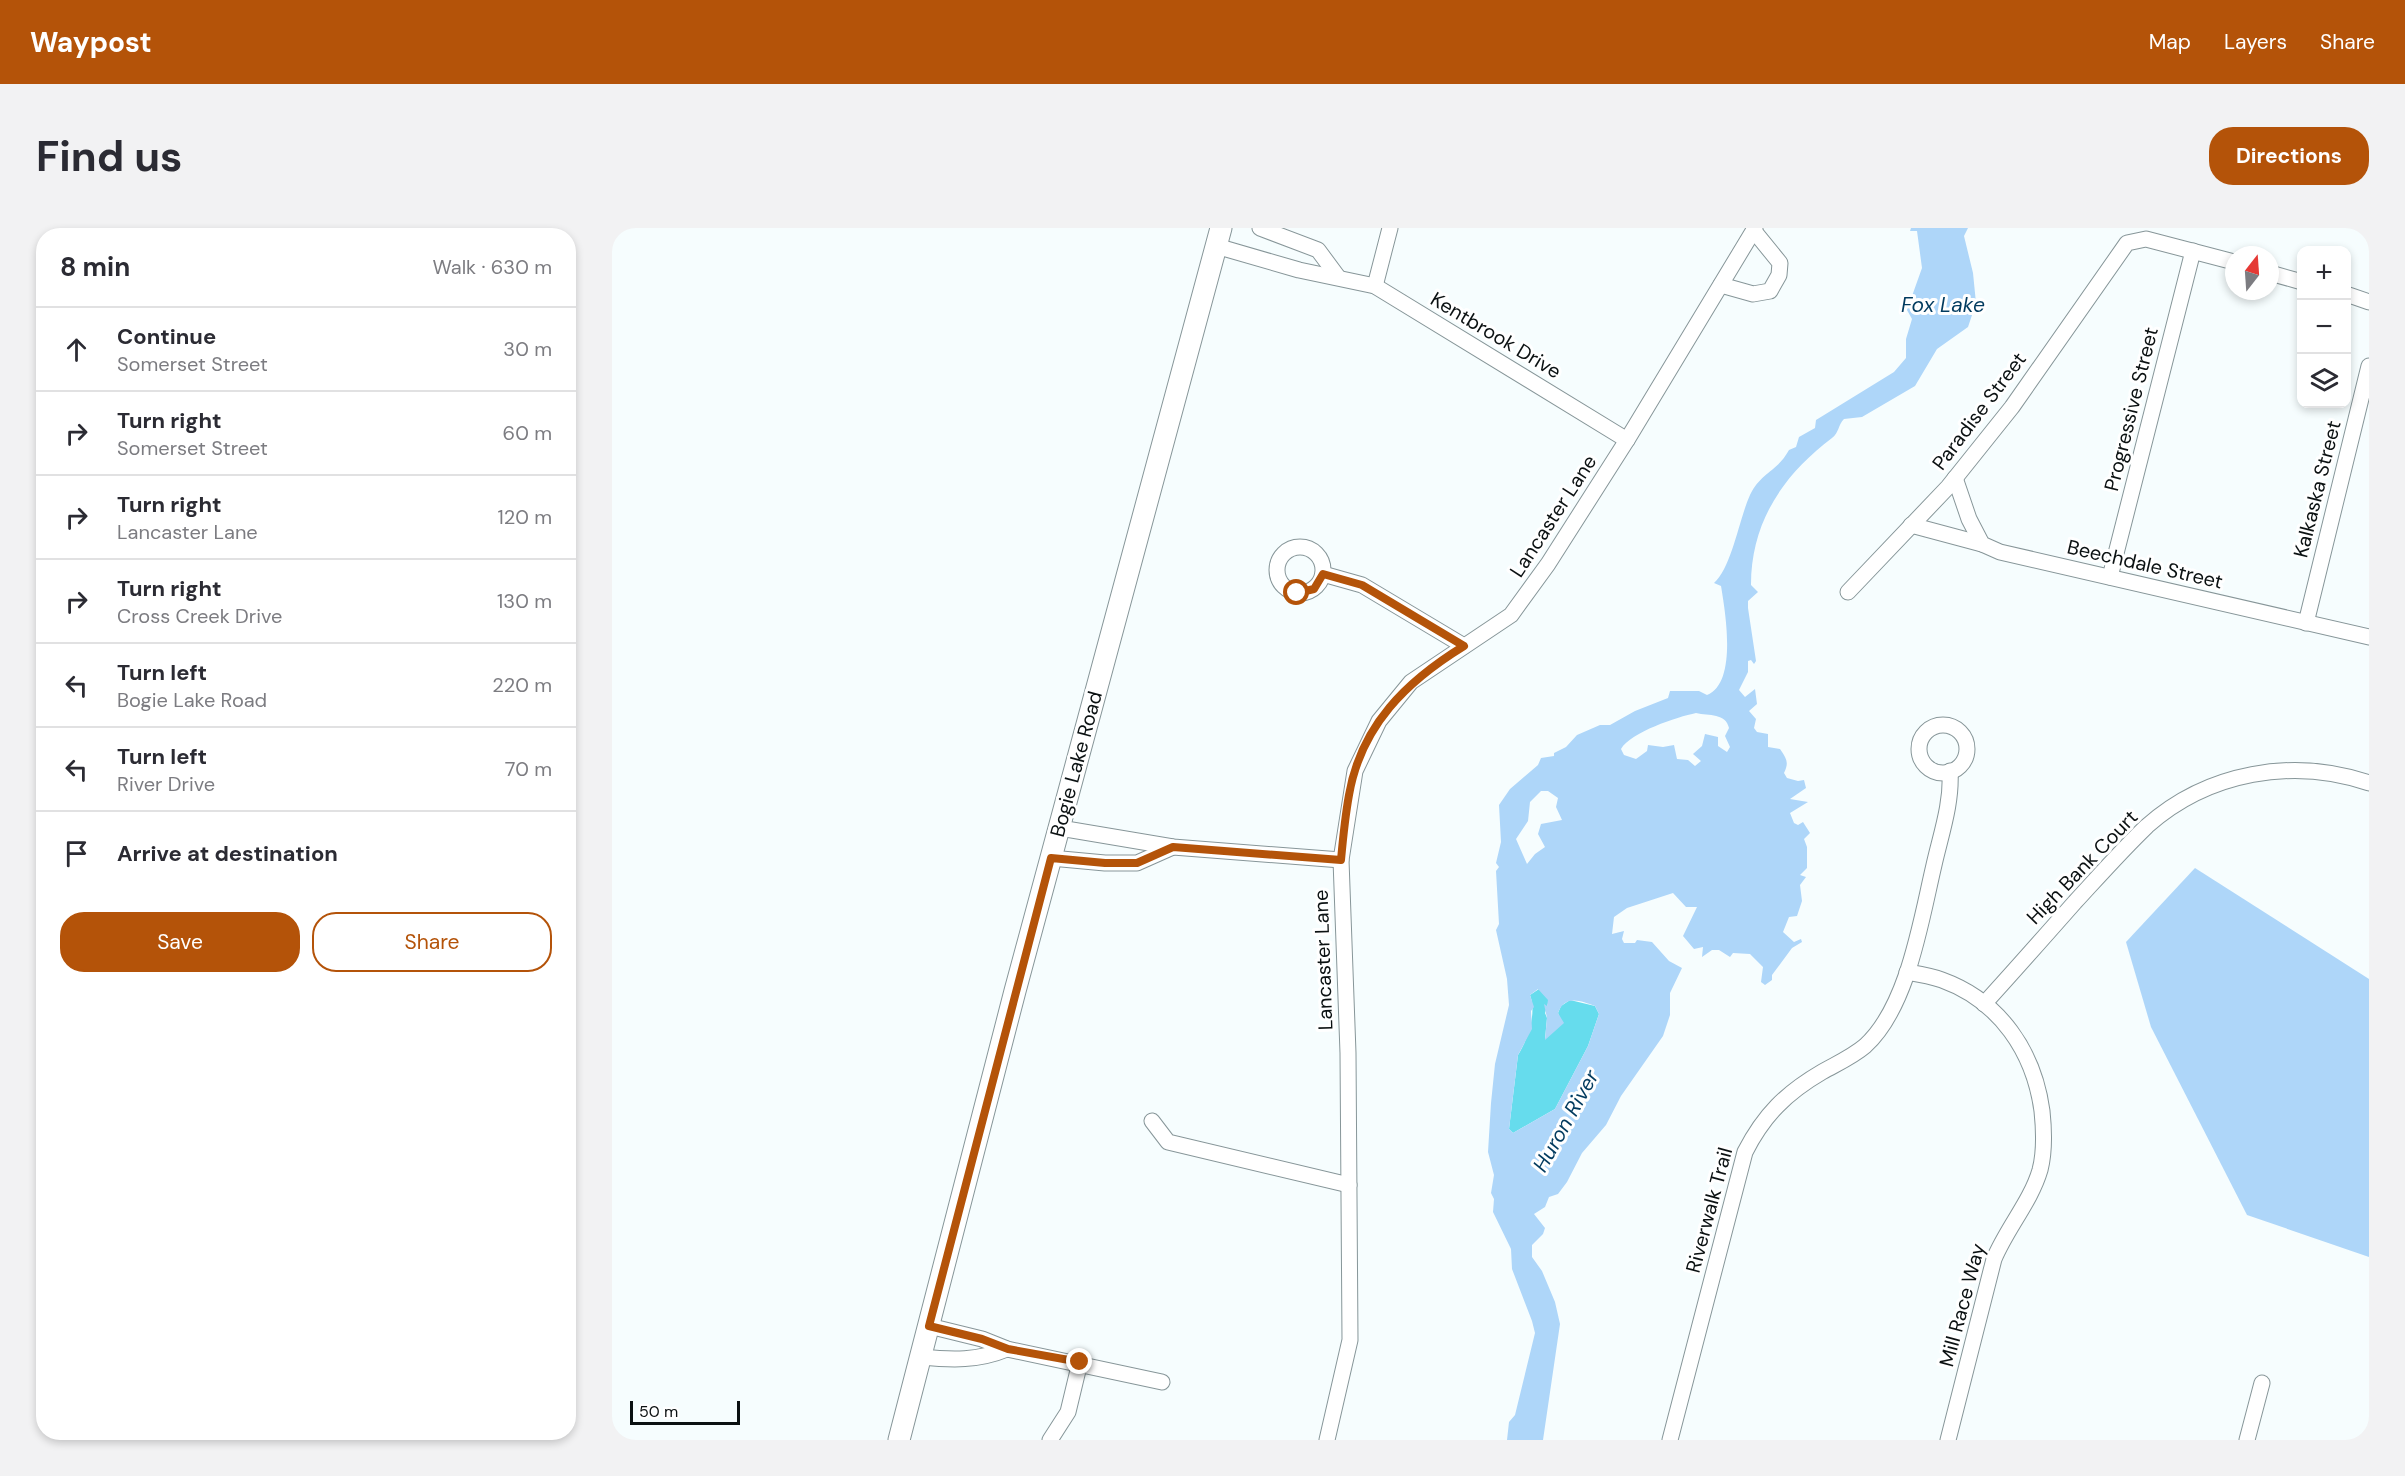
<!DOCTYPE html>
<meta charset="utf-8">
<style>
:root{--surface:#fff;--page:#f2f2f3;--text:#2b2b33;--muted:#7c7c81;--line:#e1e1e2;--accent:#b45309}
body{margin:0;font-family:"DM Sans",sans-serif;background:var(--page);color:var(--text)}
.controls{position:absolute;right:18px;top:18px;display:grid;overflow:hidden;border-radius:12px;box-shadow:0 3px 9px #0003}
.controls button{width:54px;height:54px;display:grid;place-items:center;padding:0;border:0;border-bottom:2px solid var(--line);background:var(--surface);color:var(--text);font:30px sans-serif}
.compass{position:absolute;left:1613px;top:18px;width:54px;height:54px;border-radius:50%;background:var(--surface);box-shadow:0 3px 9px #0003;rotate:17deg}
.scale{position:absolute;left:18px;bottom:15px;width:110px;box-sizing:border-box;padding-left:6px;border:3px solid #0b1112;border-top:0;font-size:16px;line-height:21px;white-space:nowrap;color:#0b1112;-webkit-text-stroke:4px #fff;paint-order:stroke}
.stop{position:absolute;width:18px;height:18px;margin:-14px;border:4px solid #b45309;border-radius:50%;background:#fff}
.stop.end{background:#b45309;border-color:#fff;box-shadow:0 2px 6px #0008}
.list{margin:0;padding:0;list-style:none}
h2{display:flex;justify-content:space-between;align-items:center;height:78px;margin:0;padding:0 24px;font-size:26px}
h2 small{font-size:20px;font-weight:400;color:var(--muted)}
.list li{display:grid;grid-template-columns:39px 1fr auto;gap:18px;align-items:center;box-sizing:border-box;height:84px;padding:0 24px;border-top:2px solid var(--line)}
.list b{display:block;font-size:22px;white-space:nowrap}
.list p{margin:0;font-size:20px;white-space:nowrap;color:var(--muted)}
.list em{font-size:20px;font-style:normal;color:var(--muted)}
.actions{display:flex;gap:12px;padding:18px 24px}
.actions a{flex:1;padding:14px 0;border:2px solid var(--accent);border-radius:24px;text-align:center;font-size:21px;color:var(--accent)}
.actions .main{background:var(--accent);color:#fff}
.icon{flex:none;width:33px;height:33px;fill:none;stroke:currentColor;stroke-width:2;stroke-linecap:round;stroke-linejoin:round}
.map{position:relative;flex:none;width:1757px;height:1212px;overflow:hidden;border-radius:24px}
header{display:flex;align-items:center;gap:36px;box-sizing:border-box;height:84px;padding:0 30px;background:var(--accent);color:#fff}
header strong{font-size:28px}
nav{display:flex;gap:33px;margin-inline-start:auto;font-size:21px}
.intro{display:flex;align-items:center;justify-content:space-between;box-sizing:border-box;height:144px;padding:0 36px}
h1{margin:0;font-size:42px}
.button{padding:15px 27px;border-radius:24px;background:var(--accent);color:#fff;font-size:21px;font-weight:700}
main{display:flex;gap:36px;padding:0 36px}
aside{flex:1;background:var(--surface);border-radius:24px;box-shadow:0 3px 9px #0003}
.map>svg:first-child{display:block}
.forest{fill:#66dced}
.water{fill:#aed6f9;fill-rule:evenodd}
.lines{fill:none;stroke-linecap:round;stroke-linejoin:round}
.street-casing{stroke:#879699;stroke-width:17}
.secondary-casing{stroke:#879699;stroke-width:23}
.street{stroke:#fff;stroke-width:15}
.secondary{stroke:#fff;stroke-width:21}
.route{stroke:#b45309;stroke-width:8}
.labels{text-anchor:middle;stroke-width:6;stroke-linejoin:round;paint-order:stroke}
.street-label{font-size:20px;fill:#0b1112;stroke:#fff}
.water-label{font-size:21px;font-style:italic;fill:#023b5f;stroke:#fff}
</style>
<header>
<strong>Waypost</strong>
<nav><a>Map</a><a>Layers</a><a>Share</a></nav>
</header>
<div class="intro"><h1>Find us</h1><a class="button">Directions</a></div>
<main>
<aside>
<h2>8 min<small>Walk · 630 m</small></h2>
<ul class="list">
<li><svg class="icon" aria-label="ahead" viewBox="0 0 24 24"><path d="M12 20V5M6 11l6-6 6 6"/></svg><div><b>Continue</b><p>Somerset Street</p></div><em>30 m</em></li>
<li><svg class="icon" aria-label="right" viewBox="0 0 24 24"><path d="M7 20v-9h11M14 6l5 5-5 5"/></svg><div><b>Turn right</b><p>Somerset Street</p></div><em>60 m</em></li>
<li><svg class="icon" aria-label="right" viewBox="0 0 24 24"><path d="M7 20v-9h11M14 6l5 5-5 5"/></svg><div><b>Turn right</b><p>Lancaster Lane</p></div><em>120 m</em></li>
<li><svg class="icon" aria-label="right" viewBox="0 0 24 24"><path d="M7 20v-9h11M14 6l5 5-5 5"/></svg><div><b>Turn right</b><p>Cross Creek Drive</p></div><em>130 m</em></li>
<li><svg class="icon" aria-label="left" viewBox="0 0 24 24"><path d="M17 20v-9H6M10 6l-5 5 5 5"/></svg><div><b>Turn left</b><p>Bogie Lake Road</p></div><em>220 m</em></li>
<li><svg class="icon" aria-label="left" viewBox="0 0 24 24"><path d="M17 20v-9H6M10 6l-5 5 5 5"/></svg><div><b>Turn left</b><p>River Drive</p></div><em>70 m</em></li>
<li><svg class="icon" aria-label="arrive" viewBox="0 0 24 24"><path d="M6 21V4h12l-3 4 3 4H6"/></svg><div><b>Arrive at destination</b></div></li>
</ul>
<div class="actions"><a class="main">Save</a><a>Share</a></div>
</aside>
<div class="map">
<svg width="1757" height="1212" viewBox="0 0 1757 1212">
<rect width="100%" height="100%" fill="#f6fdfe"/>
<path class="forest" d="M927,761L937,772L933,785L935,790L933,811L948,790L946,785L949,778L958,772L983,778L987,786L976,818L943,881L901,905L897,901L906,827C916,811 925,785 918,767Z"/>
<g class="water">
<path d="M1299,0H1356L1352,8L1361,45L1364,75L1356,99L1325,121L1303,158L1250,189L1232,191C1226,197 1227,205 1220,210C1171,247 1139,294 1139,357L1146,364L1136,373V380L1144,433L1142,436L1139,432L1136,433V444L1127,462L1133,469L1143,461L1145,476L1137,483L1144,491L1142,500L1145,504L1156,506V519L1168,521C1175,531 1177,535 1172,545L1175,550L1186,553L1192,552L1194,560L1178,571L1196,574L1178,585L1182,595L1186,597L1191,594L1198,605L1192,611L1195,619V640L1188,647L1194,649L1188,657L1190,673L1185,688L1177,689L1171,704L1182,714L1189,711L1190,714L1180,720L1160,747V752L1153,757L1149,754L1151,739L1138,726L1121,725L1118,729L1107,722H1100L1090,729L1091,719L1082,721L1071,708L1085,679H1074L1061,665L1015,680L1002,689L1000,706L1012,703L1010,711L1012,715H1023L1025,712L1040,714L1057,733L1070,740L1058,765V787L1051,808L1009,868L994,897L970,925L955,954L946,966L937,969L933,979L922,986L933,1000L931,1006L920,1017V1029L930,1043L943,1074L948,1096L931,1212H895L897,1194L903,1187L923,1105L920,1093L900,1041L899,1021L881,984L882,971L879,965L882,947L876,924L879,875L883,836L897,777L895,751L884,702L887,696L884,643L887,639L884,635L889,614L887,577L898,561L926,537L929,530L942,528V525L954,519L965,507L988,497H998L1023,483L1056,470L1058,463H1087L1095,467C1126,455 1113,382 1109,358L1102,355C1120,339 1127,291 1138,267C1149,244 1165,244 1177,222L1184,219L1187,209L1203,200L1204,192L1282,144L1294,130V111L1300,91L1295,82L1310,40L1305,3H1298ZM1084,485C1097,488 1114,485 1117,500L1113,508L1118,519L1115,524L1106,518V509L1093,506L1090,518L1081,526L1089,533L1083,538L1076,532L1065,531L1062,517L1051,519L1036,517L1035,523L1024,531L1012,527L1009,521C1019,504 1065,489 1084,485ZM929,563H936L946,570L944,579L950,592L929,596L926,606L933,619L923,626L915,636L904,611L916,593L918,574ZM926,761L936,772L935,778L932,776L935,790L933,812L952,795L946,785C953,766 969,773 983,778L987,786L976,818L943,881L901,905L897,901L906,827L920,801L919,783L922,779L918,767Z"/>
<path d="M1583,640L1757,751V1029L1635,987L1539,799L1514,714Z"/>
</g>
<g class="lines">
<defs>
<g id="street">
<path d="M648,0L706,22L726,49"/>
<path d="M604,18L687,42L763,58L1015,212"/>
<path d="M1658,45L1690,54"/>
<path d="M1109,57L1141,66L1158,63L1167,47L1168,35L1142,3"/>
<path d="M763,58L778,0"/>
<path d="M1734,66L1757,74"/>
<path d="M1343,250L1357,291L1370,316L1388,324L1757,409"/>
<path d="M1299,297L1370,316"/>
<circle cx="688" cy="342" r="23"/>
<path d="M711,346L750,357L852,418"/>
<path d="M1498,349L1581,23"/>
<path d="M1236,364L1336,259L1400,179L1515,15L1534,11L1622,34"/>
<path d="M1694,395L1757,138"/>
<circle cx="1331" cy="521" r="24"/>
<path d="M448,600L561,619L729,632"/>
<path d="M439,630L493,635H525L561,619"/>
<path d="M1295,744C1307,746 1319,748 1330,752C1388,773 1422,824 1430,883C1432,902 1433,923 1428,942C1419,973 1395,1000 1382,1031L1336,1212"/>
<path d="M1372,776C1403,742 1433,708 1463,674C1487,648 1510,622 1535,598C1596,544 1681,529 1757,555"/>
<path d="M540,893L556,914L737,957"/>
<path d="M317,1098L370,1111L395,1121L550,1154"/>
<path d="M309,1129C340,1132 366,1133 395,1121"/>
<path d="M438,1212L456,1184L468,1134"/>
<path d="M715,1212L738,1112L736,825L729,632L743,543L767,493L799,454L899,387L936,336L1015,212L1143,0"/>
<path d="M1058,1212L1133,924C1152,887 1174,865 1210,844C1224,836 1240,829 1253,818C1296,779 1309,692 1322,637C1329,606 1340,575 1338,543"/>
<path d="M1635,1212L1650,1155"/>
</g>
<path id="secondary" d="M287,1212L403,763L609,0"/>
</defs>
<use href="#street" class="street-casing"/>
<use href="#secondary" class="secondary-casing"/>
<use href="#street" class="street"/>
<use href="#secondary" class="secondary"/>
</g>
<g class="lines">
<path class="route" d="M468,1134L396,1121L370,1111L317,1098L439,630L493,635H525L561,619L729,632C731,610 733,589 737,567C749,497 795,453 852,418L750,357L711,346L702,361L685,365"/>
</g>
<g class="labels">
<g class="street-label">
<text transform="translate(884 107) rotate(31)" y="7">Kentbrook Drive</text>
<text transform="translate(1519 181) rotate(-76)" y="7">Progressive Street</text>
<text transform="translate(1367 183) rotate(-53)" y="7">Paradise Street</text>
<text transform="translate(1705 261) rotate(-76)" y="7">Kalkaska Street</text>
<text transform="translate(941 288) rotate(-57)" y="7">Lancaster Lane</text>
<text transform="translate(1533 336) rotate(13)" y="7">Beechdale Street</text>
<text transform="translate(464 536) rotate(-75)" y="7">Bogie Lake Road</text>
<text transform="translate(1470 639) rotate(-46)" y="7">High Bank Court</text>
<text transform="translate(711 732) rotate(-92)" y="7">Lancaster Lane</text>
<text transform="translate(1097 982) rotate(-75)" y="7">Riverwalk Trail</text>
<text transform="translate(1350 1077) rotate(-75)" y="7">Mill Race Way</text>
</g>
<g class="water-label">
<text x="1331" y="84">Fox Lake</text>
<text transform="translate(954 893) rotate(-61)" y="7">Huron River</text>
</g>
</g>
</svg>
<div class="controls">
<button>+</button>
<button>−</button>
<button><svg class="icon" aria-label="layers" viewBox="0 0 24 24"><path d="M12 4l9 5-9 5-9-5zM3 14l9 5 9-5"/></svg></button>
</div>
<svg class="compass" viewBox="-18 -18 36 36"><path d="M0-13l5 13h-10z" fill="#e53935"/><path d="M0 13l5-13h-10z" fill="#7c7c81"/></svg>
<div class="scale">50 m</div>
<div class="stop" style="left:685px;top:365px"></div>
<div class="stop end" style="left:468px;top:1134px"></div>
</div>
</main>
